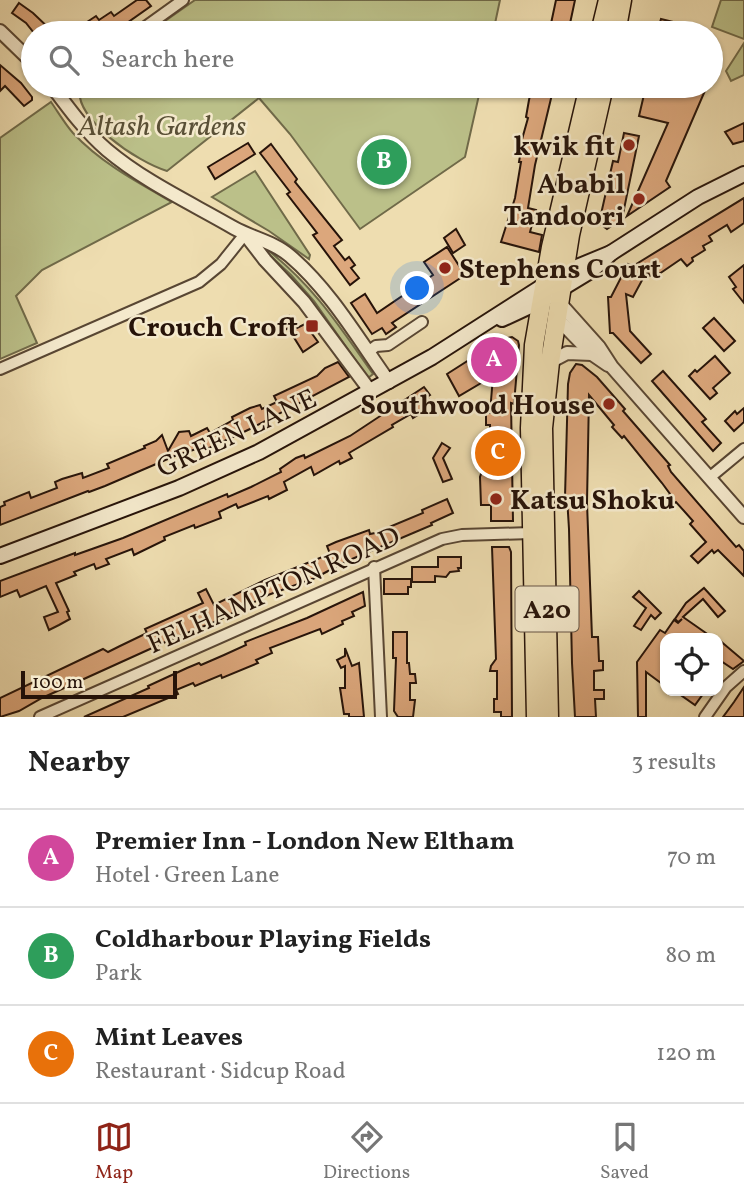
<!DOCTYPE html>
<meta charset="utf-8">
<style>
:root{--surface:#fff;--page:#f6f6f6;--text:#222;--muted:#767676;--line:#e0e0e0;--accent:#8f2418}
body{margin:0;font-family:Vollkorn,serif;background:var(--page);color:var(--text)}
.controls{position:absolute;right:21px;bottom:21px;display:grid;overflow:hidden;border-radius:14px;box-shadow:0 2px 5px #0004}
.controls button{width:63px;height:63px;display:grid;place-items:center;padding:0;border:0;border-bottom:2px solid var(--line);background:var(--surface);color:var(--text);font:35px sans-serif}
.scale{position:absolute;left:21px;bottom:18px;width:156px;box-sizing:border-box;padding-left:7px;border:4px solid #261309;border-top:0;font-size:19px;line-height:24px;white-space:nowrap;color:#261309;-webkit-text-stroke:5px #f4e9cc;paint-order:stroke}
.you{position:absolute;left:418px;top:289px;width:24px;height:24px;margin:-18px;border:5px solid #fff;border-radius:50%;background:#1a73e8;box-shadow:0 0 0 10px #1a73e833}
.badge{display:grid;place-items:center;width:46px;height:46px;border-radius:50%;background:var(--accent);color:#fff;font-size:23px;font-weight:700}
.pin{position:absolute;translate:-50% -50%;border:4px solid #fff;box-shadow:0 2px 7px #0006}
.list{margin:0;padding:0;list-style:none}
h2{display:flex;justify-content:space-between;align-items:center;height:91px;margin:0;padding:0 28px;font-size:30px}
h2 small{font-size:23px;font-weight:400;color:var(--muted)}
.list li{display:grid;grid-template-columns:46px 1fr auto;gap:21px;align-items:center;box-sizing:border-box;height:98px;padding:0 28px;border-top:2px solid var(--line)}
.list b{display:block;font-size:26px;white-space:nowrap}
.list p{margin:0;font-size:23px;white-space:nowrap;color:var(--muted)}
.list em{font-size:23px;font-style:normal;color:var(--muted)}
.icon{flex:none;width:38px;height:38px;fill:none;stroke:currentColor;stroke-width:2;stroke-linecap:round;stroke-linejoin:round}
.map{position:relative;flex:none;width:744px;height:717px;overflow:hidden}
.search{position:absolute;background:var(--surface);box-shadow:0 2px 5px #0004;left:21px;right:21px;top:21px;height:77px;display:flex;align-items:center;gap:18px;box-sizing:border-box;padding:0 24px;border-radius:38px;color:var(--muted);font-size:26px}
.sheet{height:385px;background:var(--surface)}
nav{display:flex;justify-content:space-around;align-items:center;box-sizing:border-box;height:98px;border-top:2px solid var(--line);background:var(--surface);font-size:19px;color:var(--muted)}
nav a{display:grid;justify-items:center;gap:4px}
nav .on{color:var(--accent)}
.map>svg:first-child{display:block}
.green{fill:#bbc089;stroke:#706a49;stroke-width:2}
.building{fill:#dca77c;stroke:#261309;stroke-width:2}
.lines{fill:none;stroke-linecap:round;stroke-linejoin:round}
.minor-casing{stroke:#584633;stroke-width:14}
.tertiary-casing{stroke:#584633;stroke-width:16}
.secondary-casing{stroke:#261309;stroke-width:18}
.trunk-casing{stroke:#261309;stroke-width:21}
.minor{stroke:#f4e9cc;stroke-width:10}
.tertiary{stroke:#f4e9cc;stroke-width:12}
.secondary{stroke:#f4e9cc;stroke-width:14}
.trunk{stroke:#eeddb0;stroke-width:18}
.poi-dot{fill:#8f2418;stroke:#f4e9cc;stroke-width:2.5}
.labels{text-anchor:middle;stroke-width:5;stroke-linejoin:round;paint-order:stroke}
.shield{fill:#f4e9cc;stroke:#645344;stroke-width:2}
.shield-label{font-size:26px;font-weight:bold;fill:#261309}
.park-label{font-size:28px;font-style:italic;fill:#5a5036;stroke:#f4e9cc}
.poi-label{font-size:28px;font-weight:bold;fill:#261309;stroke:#f4e9cc;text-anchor:end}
.street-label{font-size:28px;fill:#261309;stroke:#f4e9cc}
</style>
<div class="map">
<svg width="744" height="717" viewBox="0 0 744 717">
<rect width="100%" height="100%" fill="#eeddb0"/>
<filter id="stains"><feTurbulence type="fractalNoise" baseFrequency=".00286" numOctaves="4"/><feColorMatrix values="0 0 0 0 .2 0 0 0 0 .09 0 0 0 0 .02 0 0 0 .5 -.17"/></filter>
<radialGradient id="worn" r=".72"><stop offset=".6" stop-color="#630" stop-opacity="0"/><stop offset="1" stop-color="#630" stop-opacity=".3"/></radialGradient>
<g class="green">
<path d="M195,0H500L493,33H148Z"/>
<path d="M721,0H744V39L712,27Z"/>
<path d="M744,43V75L731,81L726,71Z"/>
<path d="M80,86H481L465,157L360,229L290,134L259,98L167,171C139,163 72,119 80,86Z"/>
<path d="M51,102C58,112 65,124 73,133C101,163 137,182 172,202L42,270L16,296L37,343L0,359V138Z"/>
<path d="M255,171L310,255L309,259L269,231L212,197Z"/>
<path d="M264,247C313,285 338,324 373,374L368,378L314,301L291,275L262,248Z"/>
</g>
<g class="building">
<path d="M137,0H146L151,6L114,32L108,24L94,33H81L78,28L96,16L99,20L111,12L114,16Z"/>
<path d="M556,0H575L568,33H549Z"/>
<path d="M19,3L33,13L54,33H34L26,23L12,13Z"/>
<path d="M661,19L706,30V33H657Z"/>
<path d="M0,65L21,83L32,97V100L24,106L5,86L0,91Z"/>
<path d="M538,86H554L535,165L528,208L536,210L530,232L542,235L539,252L501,242L515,198L521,162H519L521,150H519L528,118L526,117L529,100L531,91L537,93Z"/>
<path d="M646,86H707L666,181L670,187L627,216L668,123L639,116Z"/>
<path d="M744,123V141L733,144L725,132Z"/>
<path d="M624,133L639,136L622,219L607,229L599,223L613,161L618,162Z"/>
<path d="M248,143L255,154L215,179L208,167Z"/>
<path d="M271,144L297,179L295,182L342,240L334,246L345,260L349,257L355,265L351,268L359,278L350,285L313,235L317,233L287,194L290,192L260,153Z"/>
<path d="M744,198V223L731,232L727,225L709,236L712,241L703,246L705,250L692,258L693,261L687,266L681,259L659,274L658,272L650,276L647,271L633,297L626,294L630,331L651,354L641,363L613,333H610L608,297H611L628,264L633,266Z"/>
<path d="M456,229L465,245L453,253L444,238Z"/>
<path d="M447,247L465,275L392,323L396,327L386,334L382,328L372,334L351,303L365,294L377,313L433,275L424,262Z"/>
<path d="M744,265V303L733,289L736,287L729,277Z"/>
<path d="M289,316L297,328L305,324L318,342L303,352L288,328L282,332L277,324Z"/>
<path d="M714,318L735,341L724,351L703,328Z"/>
<path d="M512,337L518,341L519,345L514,404L511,403L513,521H491V505H481L480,477L481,474H487L486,447H490V425H486V413H490L493,376L459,396L447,374L502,339Z"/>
<path d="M715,356L730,373L713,388L717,393L710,399L689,376L695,370L697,372Z"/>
<path d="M338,362L349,377L250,429L207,449L206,446L177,455L105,486L89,492L88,491L0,525V507L5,505L4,502L29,492L31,498L57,488L55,482L62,479L82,473L83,478L109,468L107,464L145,448L144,446L156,441L162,435L168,451L179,432L189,431L191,436L207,428L210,433L233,420L232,417L250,408L260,405L262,409L277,402L274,396L317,376L325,368Z"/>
<path d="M576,364L582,365L597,377L625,409L623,411L670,465L668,466L671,472L736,547L739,545L744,551V576L718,550L714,553L712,550L698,563L691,556L706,542L690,524L693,521L676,502L672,505L666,498L670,494L662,483L624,436L622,438L612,427L614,425L589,395L587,503L592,637H598L599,661H603V670L594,671V690H604V699H595L596,717H575L572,663L569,529L567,497H565L568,384L570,373Z"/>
<path d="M663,371L706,419L702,422L721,443L713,451L652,381Z"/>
<path d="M424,387L430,395L427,397L431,403L423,409L424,411L413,418L411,414L392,425L393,427L349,453L352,458L340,464L339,461L314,475L311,467L284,482L287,490L269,499L268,496L238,508L236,504L219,512L221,518L195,528L194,525L164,537L165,540L134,555L132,549L106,559L109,564L96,569L94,564L74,572L76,575L56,583L69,611L67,612L70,619L59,625L49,630L44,617L58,612L46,586L20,597L17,590L0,597V581L75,553V555L123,538L227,494L228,497L251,487L281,472L280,469L296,458L304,455L305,458L350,436Z"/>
<path d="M744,408V422L734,431L725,421L735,411L737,414Z"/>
<path d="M442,443L450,448L443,458L452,479L443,482L433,458Z"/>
<path d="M447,499L453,513L431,523L432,525L345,562L315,578L268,595L217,621L172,639L42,698L19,711L0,717V698L103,649L108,652L120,646L147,633L145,629L203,603L198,593L206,589L214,605L265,580L330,554L327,546L336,542L369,530L370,534L375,533L423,513L422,510Z"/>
<path d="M492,547H509L511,552L512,717H501V712H494V699H497V671H490L491,666L496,659Z"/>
<path d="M438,557H461V568H458L459,571L450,572L446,577L435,576V582H412V567H438Z"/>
<path d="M384,579H411V587H408V594H384Z"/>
<path d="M704,588L725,611L718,617L703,599L683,617L713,638H665V686L646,672V717H638L637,662L660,630L665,633L674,620L678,623L682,619L678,622L675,619L686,603Z"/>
<path d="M639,591L661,613L655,619L651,615L641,630L634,626L646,608L633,597Z"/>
<path d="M363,592L365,606L352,612L354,616L342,621L343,624L322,634L320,629L270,648L272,653L256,660L258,663L222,678L221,675L195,686L193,683L176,690L178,694L123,717H84L149,688L148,686L187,668L199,663L201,665L224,655L246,645L245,642L307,618Z"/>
<path d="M393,632H407V663H409L410,674H415L416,683H410V700H415L413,717H398L394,711L396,658H393Z"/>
<path d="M718,639L744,661L733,669L718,659Z"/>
<path d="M345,648L352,666L359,663L364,717H349V714H344L340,688H345V666L341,668L337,660L345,656Z"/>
<path d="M744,687V717H723L734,702Z"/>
<path d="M675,691H698L703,694L695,705Z"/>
</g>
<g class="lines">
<defs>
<g id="minor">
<path d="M137,33L183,0"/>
<path d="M368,352L376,346L388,345L422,322"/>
<path d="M0,369L199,282L221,264L245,234"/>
<path d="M709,478L744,449"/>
<path d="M374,567L381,717"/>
<path d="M40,717L442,539L462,535L531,533"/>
<path d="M705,717L726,687L744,671"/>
</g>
<g id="tertiary">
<path d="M0,31L33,63"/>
<path d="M52,86C69,109 85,131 107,150C145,182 191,203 234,228C252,238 274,242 290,256C330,290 359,340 389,382"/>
<path d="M245,234L265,260L304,302L371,392"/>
<path d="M557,300L599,347L612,367L744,517"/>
<path d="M555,316L592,354L608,365"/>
<path d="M550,362L567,353L592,354"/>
</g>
<g id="secondary">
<path d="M502,319L541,301L592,270L611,253L698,197L744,174"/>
<path d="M0,556L179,488L259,452L432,357L565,272L611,253"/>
</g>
<g id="trunk">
<path d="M600,33L608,0"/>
<path d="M616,33L622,0"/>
<path d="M536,717L530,428L534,345L551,247L589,86"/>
<path d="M549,717L543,428L550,362L570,235L604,86"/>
</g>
</defs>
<use href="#minor" class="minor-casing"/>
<use href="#tertiary" class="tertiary-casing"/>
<use href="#secondary" class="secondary-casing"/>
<use href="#trunk" class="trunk-casing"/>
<use href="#minor" class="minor"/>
<use href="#tertiary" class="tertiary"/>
<use href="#secondary" class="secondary"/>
<use href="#trunk" class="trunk"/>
</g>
<g class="poi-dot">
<circle cx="629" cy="145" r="7"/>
<circle cx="639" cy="199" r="7"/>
<circle cx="445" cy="268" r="7"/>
<rect x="305" y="319" width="14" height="14" rx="3.5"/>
<circle cx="609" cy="404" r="7"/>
<circle cx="496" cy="499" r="7"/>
</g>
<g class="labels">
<rect class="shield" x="515.5" y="586.5" width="63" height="45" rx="5"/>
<g class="shield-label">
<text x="547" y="618">A20</text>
</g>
<g class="park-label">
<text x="162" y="135">Altash Gardens</text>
</g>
<g class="poi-label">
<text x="615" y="155">kwik fit</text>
<text x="625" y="193">Ababil<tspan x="625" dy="32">Tandoori</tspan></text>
<text x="459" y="278" text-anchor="start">Stephens Court</text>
<text x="298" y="336">Crouch Croft</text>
<text x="595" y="414">Southwood House</text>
<text x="510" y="509" text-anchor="start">Katsu Shoku</text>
</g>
<g class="street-label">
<text transform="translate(236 432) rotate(-25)" y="10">GREEN LANE</text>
<text transform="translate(273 589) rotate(-24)" y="10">FELHAMPTON ROAD</text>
</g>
</g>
<rect width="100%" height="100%" filter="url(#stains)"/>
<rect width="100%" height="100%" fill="url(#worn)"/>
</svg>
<div class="controls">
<button><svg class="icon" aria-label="locate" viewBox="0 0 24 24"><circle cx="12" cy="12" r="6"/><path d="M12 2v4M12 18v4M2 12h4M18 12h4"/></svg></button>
</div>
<div class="scale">100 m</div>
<div class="you"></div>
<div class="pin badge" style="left:494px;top:360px;background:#d1479c">A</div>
<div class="pin badge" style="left:384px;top:162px;background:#2e9e5b">B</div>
<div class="pin badge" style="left:498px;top:453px;background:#e8710a">C</div>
<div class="search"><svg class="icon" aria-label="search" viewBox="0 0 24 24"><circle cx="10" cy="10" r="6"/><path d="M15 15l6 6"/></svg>Search here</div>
</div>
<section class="sheet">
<h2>Nearby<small>3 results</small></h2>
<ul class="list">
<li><span class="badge" style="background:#d1479c">A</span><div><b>Premier Inn - London New Eltham</b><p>Hotel · Green Lane</p></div><em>70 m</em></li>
<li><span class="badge" style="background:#2e9e5b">B</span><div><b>Coldharbour Playing Fields</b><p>Park</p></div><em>80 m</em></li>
<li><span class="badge" style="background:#e8710a">C</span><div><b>Mint Leaves</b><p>Restaurant · Sidcup Road</p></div><em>120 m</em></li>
</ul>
</section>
<nav>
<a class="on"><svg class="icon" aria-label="map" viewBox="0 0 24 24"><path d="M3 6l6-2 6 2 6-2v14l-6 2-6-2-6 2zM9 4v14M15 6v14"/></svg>Map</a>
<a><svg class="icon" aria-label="directions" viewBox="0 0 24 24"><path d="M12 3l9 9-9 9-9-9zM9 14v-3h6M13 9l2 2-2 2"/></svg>Directions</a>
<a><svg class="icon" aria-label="saved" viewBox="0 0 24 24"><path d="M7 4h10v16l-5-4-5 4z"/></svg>Saved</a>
</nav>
